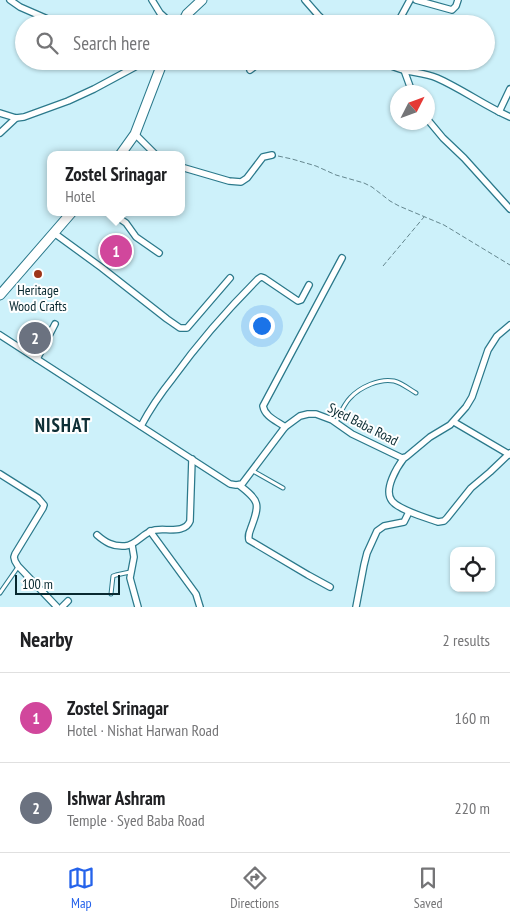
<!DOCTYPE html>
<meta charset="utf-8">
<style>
:root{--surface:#fff;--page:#f6f6f6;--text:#202124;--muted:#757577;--line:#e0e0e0;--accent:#2563eb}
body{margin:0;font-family:"PT Sans Narrow",sans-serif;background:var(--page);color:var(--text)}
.controls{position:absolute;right:15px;bottom:15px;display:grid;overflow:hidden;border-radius:10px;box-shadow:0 1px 4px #0004}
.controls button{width:45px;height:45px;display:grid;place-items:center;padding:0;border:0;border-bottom:1px solid var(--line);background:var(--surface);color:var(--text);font:25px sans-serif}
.compass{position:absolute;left:390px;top:85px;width:45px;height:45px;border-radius:50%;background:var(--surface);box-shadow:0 1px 4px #0004;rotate:48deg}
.scale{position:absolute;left:15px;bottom:12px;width:105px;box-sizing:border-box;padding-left:5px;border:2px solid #082930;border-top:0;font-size:14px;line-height:18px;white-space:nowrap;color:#082930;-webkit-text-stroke:4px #fff;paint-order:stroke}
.you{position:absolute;left:261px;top:325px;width:18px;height:18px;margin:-12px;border:4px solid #fff;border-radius:50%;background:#1a73e8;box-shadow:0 0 0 8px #1a73e833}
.badge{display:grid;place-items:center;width:32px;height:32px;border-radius:50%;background:var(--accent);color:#fff;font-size:16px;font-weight:700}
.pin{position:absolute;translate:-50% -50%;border:2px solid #fff;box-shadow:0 1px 5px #0006}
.popup{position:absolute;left:47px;top:151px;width:138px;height:65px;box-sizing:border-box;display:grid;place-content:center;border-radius:10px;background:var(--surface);filter:drop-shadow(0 1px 4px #0005);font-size:16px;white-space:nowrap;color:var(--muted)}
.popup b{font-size:19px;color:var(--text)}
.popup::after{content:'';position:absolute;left:50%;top:100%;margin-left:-10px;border:10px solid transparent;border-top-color:var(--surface)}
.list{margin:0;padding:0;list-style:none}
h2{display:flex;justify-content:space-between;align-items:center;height:65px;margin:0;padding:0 20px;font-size:21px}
h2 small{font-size:16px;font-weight:400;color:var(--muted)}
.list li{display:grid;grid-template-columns:32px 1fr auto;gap:15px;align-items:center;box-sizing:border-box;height:90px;padding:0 20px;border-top:1px solid var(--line)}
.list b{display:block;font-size:19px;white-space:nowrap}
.list p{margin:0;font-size:16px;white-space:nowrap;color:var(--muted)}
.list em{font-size:16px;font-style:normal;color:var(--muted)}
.icon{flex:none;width:28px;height:28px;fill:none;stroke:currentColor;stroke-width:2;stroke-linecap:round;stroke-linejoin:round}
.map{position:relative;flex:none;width:510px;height:607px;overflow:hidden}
.search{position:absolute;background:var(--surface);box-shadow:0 1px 4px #0004;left:15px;right:15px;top:15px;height:55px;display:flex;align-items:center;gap:12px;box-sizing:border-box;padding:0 18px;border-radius:28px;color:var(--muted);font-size:19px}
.sheet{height:245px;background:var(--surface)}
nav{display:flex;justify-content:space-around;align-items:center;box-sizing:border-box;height:70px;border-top:1px solid var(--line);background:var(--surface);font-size:14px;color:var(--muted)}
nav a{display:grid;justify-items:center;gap:2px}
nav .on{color:var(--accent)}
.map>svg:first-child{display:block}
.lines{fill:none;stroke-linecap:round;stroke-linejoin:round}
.lane-casing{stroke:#2b798b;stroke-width:5}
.street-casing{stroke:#2b798b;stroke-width:8}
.secondary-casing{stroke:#2b798b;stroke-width:11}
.path{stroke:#65878f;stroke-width:1;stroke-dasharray:5 2.5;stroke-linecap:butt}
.lane{stroke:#fff;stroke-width:3}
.street{stroke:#fff;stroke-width:5.5}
.secondary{stroke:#fff;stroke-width:9}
.poi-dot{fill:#9e3619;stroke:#fff;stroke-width:2}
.labels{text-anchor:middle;stroke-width:4;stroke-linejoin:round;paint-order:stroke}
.poi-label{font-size:14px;fill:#082930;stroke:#fff}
.street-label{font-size:14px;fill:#082930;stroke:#fff}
.district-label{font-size:19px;font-weight:bold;letter-spacing:1px;fill:#0e2f36;stroke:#fff}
</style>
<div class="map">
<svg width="510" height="607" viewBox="0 0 510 607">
<rect width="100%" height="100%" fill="#cdf1fa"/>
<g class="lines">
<defs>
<g id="lane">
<path d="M336,422C340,414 344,404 350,398C360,387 380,378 394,381C402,383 409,389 416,393"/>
<path d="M253,471L283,488"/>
<path d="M0,593L18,567"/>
<path d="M111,594L113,576L116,575L130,572"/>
</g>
<g id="street">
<path d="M10,0L20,7L59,24"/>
<path d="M152,0L160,13L172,24"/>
<path d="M305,0L326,24"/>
<path d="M416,0L452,10L456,6L458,0"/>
<path d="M312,24L320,17"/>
<path d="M397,24L410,0"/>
<path d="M377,61C386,64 394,67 403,70C415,73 426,73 437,78C462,89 485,106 510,117"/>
<path d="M250,70L262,61"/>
<path d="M404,70L412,92"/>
<path d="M499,112L510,89"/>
<path d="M0,113L16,118L24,117L68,101L94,89L146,61"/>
<path d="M428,120L443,138L464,158L510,209"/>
<path d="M0,133L16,118"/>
<path d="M135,134L156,155"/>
<path d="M181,167L229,181L241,182L247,178L263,157L272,155"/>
<path d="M110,212L126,223L136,237L159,253"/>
<path d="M54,233L102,268L167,319L180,328H187L230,278"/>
<path d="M0,335L230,484L236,485L242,484L285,427L300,416L308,414H316L332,420L352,434L402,458L406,457L430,437L450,425L466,407L472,397L488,350L497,336L510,325"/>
<path d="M37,359L55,324"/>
<path d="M454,422L510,455"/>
<path d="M141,426C150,409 161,393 173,378C199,342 227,310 258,279L261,277L264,278L298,301L301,300L309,285"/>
<path d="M285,427C277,421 265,417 263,406L342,258"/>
<path d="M404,458C397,467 383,490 392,501C399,510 427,518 438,522L444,521L447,518L471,488L490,472L510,453"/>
<path d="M0,474L38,498L44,505L43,508L15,554L14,557L15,561L18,566L57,607"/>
<path d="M239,485C260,501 260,504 251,528C249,533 248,535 249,540L308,575L330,587"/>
<path d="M150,531L196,594L200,607"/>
<path d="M97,535C105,542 113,547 125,546C137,545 143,532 155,530C166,528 185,534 190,521L192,459"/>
<path d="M132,545L134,557L130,578L138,607"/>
<path d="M62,607L68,601"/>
<path d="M356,607L364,565L367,553L377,531L384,526L404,522L409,512"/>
</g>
<g id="secondary">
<path d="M182,24L187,14L202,0"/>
<path d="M120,155L135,134L163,61"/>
<path d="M0,295L72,212"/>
</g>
</defs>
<use href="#lane" class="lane-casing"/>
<use href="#street" class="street-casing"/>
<use href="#secondary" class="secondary-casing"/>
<g class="path">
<path d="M278,156L292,159L316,166L336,175L364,183L372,187L390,201L399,206L444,225L510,265"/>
<path d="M383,266L424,217"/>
</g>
<use href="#lane" class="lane"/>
<use href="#street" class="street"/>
<use href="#secondary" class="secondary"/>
</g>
<circle class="poi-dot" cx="38" cy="274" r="5"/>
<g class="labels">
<g class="poi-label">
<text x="38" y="295">Heritage<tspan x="38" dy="16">Wood Crafts</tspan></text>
</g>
<g class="street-label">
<text transform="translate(363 424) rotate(27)" y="5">Syed Baba Road</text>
</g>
<g class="district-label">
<text x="63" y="432">NISHAT</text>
</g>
</g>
</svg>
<div class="controls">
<button><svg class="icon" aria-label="locate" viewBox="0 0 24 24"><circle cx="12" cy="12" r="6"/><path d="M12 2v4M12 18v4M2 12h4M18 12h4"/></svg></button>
</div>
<svg class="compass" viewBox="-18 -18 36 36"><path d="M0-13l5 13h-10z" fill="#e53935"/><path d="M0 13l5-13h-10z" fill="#757577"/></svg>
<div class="scale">100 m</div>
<div class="you"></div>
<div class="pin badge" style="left:116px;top:251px;background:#d1479c">1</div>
<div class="popup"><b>Zostel Srinagar</b>Hotel</div>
<div class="pin badge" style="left:35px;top:338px;background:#6b7280">2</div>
<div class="search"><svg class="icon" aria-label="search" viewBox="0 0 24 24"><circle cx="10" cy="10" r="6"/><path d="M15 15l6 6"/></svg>Search here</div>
</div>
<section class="sheet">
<h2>Nearby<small>2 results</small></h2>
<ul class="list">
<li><span class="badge" style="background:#d1479c">1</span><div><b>Zostel Srinagar</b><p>Hotel · Nishat Harwan Road</p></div><em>160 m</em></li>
<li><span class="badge" style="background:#6b7280">2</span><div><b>Ishwar Ashram</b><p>Temple · Syed Baba Road</p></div><em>220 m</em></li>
</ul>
</section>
<nav>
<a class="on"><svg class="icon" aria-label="map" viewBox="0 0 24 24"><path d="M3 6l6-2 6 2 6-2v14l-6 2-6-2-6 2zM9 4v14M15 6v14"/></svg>Map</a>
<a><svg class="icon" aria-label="directions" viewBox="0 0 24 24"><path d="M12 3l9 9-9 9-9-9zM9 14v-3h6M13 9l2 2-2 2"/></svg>Directions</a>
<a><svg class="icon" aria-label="saved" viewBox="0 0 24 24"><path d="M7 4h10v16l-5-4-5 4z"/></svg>Saved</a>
</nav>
